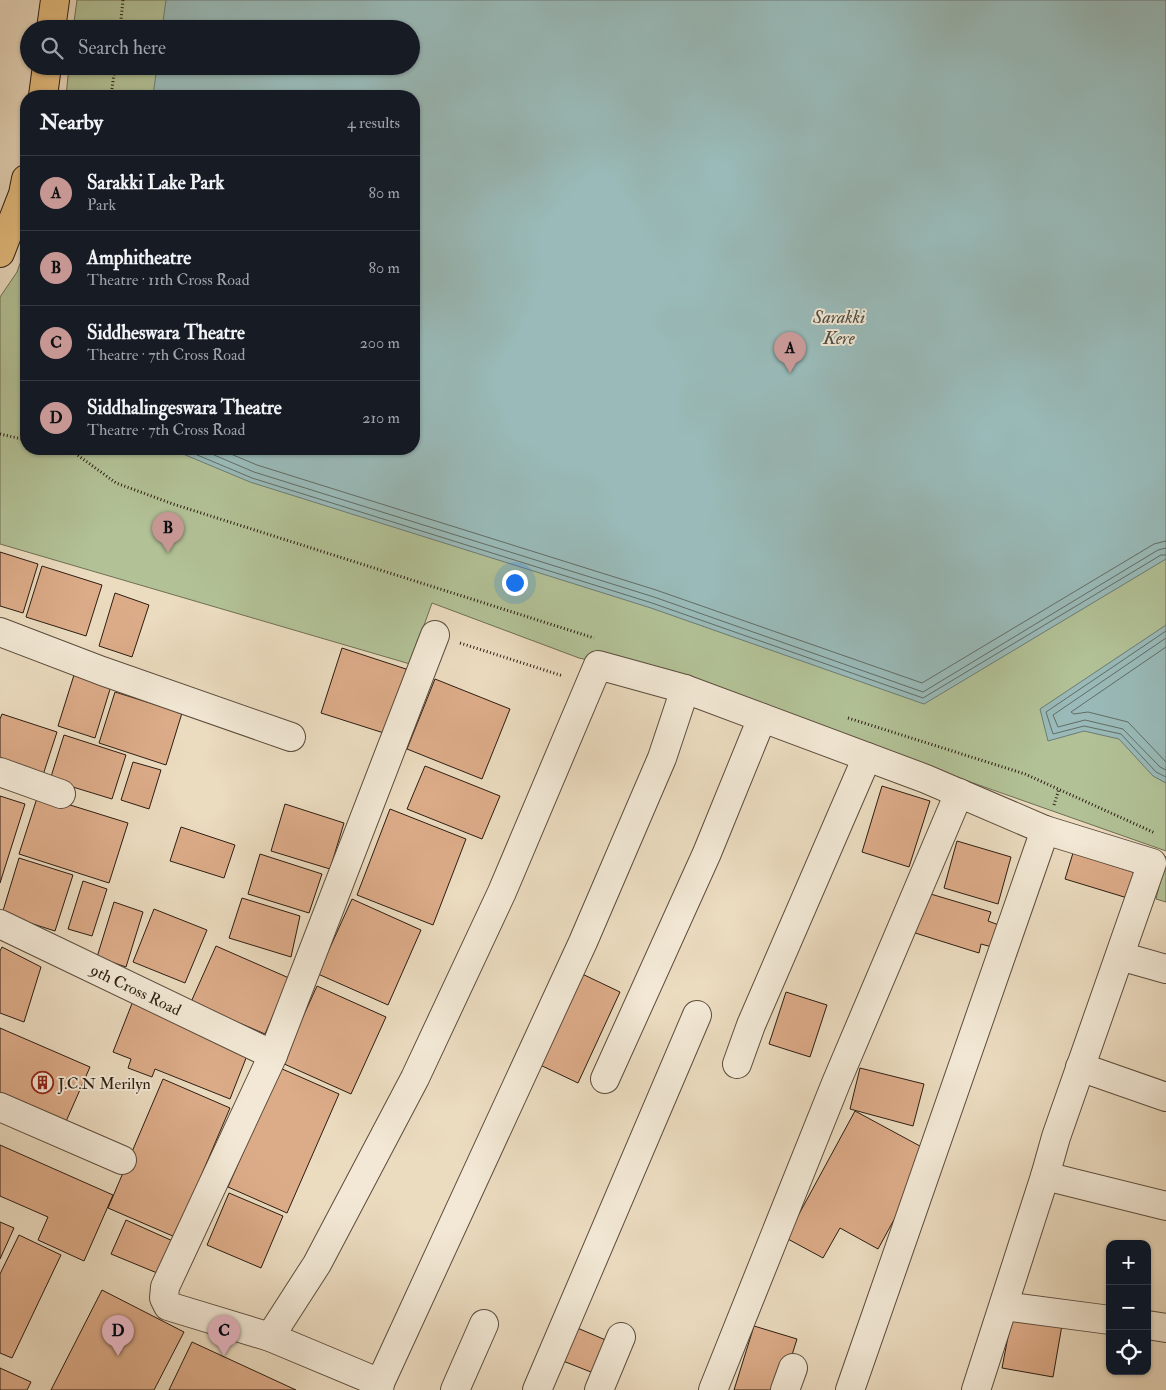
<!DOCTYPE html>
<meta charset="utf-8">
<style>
:root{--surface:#171b24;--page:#20242c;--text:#f1f3f6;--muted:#9ea1a6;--line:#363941;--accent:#c59692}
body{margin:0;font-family:"IM FELL Double Pica",serif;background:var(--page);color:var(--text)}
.controls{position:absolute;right:15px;bottom:15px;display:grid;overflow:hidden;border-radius:10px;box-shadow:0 1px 4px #0004}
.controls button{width:45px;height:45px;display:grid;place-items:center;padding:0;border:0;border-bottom:1px solid var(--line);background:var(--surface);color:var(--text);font:25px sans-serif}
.you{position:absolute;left:514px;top:582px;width:18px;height:18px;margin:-12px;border:4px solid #fff;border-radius:50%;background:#1a73e8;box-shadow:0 0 0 8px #1a73e833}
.badge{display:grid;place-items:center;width:32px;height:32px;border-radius:50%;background:var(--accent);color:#111;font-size:16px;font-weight:700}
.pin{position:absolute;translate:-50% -41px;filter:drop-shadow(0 1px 2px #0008)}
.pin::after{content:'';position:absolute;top:26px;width:18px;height:15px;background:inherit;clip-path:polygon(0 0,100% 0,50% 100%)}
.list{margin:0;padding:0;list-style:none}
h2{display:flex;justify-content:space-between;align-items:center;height:65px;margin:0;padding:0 20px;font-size:21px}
h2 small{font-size:16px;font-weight:400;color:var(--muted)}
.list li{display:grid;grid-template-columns:32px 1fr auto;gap:15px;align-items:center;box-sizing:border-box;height:75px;padding:0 20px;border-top:1px solid var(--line)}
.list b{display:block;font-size:19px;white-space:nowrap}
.list p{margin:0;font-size:16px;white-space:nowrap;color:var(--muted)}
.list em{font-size:16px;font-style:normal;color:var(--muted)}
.icon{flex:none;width:28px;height:28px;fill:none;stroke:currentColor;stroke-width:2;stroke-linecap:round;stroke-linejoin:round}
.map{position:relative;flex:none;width:1166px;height:1390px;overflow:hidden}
.search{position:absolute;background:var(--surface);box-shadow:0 1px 4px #0004;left:20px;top:20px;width:400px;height:55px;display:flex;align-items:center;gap:12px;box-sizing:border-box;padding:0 18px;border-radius:28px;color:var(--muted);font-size:19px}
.panel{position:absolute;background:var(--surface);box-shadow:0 1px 4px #0004;left:20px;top:90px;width:400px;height:365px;border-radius:20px}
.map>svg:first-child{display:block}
.green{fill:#b2c196;stroke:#6f6f54}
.water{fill:#99bab8;stroke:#6d7b76}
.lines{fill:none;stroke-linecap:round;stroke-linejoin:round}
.shore{stroke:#626c65;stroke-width:1}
.building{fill:#dcab88;stroke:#2c1d12}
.minor-casing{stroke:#5c4c3d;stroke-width:30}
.major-casing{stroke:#2c1d12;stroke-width:30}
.path{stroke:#2c1d12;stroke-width:3;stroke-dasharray:1 2.5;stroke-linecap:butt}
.minor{stroke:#f2e8d5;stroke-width:28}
.major{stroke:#e6be80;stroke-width:28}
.labels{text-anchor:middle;stroke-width:4;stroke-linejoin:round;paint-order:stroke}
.street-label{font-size:16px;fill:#2c1d12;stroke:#f2e8d5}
.poi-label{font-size:16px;fill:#2c1d12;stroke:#f2e8d5;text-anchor:start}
.water-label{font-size:18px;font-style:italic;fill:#4d4c44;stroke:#f2e8d5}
</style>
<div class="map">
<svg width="1166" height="1390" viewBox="0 0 1166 1390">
<rect width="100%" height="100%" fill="#ebdbbf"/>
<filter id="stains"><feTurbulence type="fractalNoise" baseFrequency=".004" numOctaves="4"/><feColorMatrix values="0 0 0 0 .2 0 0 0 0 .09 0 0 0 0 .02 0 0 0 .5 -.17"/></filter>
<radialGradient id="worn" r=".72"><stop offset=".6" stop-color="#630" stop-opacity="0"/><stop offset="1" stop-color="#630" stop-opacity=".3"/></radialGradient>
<g class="green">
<path d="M77,0H1166V851L695,685L579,658L432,603L410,664L0,544V297L17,272L26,247V449H414V96H66L69,66H411V29H73Z"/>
<path d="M1166,856V902L1156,899Z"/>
</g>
<g class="water">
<path d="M166,0H1166V559L924,704L651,608L250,482L171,449H414V96H153L157,66H411V29H162Z"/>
<path d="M1166,625V783L1153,776L1119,739L1084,731L1048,741L1040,709Z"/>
</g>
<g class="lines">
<g class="shore">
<path d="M183,449L252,478L652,603L923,698L1161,555H1166"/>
<path d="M200,449L254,472L654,597L923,692L1158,550L1166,548"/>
<path d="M219,449L257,465L656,590L922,683L1154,544L1166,541"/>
<path d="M1166,631L1046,712L1053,734L1084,726L1121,734L1156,772L1166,777"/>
<path d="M1166,638L1053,715L1058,727L1085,720L1123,729L1160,767L1166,770"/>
<path d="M1166,647L1071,712L1074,714L1088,712L1128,722L1166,762"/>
</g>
</g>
<g class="building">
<path d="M0,552L38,564L23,613L0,606Z"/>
<path d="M42,566L102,585L86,636L26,617Z"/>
<path d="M115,593L149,605L132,657L99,646Z"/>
<path d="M342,648L409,670L387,734L321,713Z"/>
<path d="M74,675L111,686L95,738L58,726Z"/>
<path d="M435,679L510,709L482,779L407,749Z"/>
<path d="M115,692L182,713L166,765L99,743Z"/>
<path d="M2,714L57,732L42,778L0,765V719Z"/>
<path d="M64,735L126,755L112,799L50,780Z"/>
<path d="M133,762L161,770L149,809L121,800Z"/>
<path d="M425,766L500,796L482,839L407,809Z"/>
<path d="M882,786L930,801L909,867L862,852Z"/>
<path d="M38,795L128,823L109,883L19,854Z"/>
<path d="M0,796L25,804L0,883Z"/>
<path d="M285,804L344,823L330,869L271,851Z"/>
<path d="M390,809L466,839L433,925L357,895Z"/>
<path d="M181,827L235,845L224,878L170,861Z"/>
<path d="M957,841L1011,857L998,904L944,888Z"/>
<path d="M1073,853L1142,875L1134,900L1065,879Z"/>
<path d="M260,854L322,874L309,913L248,894Z"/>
<path d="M19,858L73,875L55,931L2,914Z"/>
<path d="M83,881L107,889L92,936L68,929Z"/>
<path d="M924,892L991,912L988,921L999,925L992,947L981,944L979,953L912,932Z"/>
<path d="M242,898L300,916L291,957L229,938Z"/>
<path d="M352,899L421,930L388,1005L318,974Z"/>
<path d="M114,902L143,912L126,967L97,957Z"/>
<path d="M154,909L207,930L185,983L133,962Z"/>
<path d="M216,946L289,978L265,1034L191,1002Z"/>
<path d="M2,947L41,967L24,1022L0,1013V951Z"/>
<path d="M578,972L620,992L578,1083L536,1063Z"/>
<path d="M317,986L386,1017L351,1094L282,1063Z"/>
<path d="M786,992L827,1005L810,1057L769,1044Z"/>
<path d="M133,1001L250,1048L230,1099L155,1069L152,1077L128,1068L131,1059L113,1052Z"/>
<path d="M0,1028L90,1067L64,1126L0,1098Z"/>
<path d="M280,1068L339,1094L287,1213L228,1187Z"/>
<path d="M860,1068L924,1084L913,1126L850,1109Z"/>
<path d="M163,1079L230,1108L175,1237L108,1208Z"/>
<path d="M855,1111L931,1152L878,1249L840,1228L823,1258L786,1238Z"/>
<path d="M0,1145L113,1195L84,1261L38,1240L48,1217L0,1196Z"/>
<path d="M229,1193L283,1216L261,1268L207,1245Z"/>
<path d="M126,1220L175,1242L162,1275L111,1254Z"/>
<path d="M0,1222L14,1228L0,1259Z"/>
<path d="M19,1235L61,1255L12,1358L0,1353V1274Z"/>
<path d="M102,1290L184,1332L154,1390H51Z"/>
<path d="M1012,1316L1062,1325L1053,1377L1002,1368Z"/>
<path d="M754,1326L797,1339L781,1390H734Z"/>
<path d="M575,1327L608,1341L596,1374L563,1361Z"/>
<path d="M192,1342L296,1390H169Z"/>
<path d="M0,1368L31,1382L27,1390H0Z"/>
</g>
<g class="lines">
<defs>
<g id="minor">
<path d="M0,632L102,671L291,737"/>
<path d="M0,772L61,794"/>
<path id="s1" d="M0,924L273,1055"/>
<path d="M1120,956L1166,969"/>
<path d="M737,1064L751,1025L867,757"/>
<path d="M1080,1067L1166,1097"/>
<path d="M605,1079L707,853L762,718"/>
<path d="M0,1107L122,1160"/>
<path d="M1045,1176L1166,1206"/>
<path d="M1004,1306L1110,1320"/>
<path d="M1147,1325L1166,1328"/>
<path d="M270,1337L317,1264L415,1078L502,892L598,665L685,689L926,779L1045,830L1152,863L1056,1137L1045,1176L976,1390"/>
<path d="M380,1383L270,1337L168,1306L164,1298L165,1287L273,1055L435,635"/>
<path d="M379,1390L380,1383L583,942L662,758L685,689"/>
<path d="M455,1390L484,1324"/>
<path d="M537,1390L697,1015"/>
<path d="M599,1390L621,1337"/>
<path d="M713,1390L836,1083L959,793"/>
<path d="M785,1390L793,1368"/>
<path d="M850,1390L1045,830"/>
</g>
<g id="major">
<path d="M51,29L55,0"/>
<path d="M43,96L47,66"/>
<path d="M0,253L23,194L26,179"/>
</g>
</defs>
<use href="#minor" class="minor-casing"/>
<use href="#major" class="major-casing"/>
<g class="path">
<path d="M120,29L123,0"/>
<path d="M111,96L115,66"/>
<path d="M0,434L26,440"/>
<path d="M62,449L72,451L116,483L173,504L594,638"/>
<path d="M460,643L563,676"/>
<path d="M848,718L1025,774L1155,833"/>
<path d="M1054,805L1059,789"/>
</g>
<use href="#minor" class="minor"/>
<use href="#major" class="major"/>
</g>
<defs>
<symbol id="building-ring" viewBox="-11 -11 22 22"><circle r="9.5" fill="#f2e8d5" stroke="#8f2418" stroke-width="1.5"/><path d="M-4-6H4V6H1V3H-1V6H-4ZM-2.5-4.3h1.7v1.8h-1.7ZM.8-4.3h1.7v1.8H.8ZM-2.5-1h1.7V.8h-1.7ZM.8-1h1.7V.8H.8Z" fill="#8f2418"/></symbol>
</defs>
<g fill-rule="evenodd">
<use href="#building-ring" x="30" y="1070" width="25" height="25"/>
</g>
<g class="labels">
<g class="street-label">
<text dy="6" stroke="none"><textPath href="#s1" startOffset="151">9th Cross Road</textPath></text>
</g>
<g class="poi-label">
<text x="58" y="1089">J.C.N Merilyn</text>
</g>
<g class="water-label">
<text x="839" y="323">Sarakki<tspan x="839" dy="21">Kere</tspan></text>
</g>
</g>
<rect width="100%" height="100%" filter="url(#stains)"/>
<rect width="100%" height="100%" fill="url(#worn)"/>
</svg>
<div class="controls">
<button>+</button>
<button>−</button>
<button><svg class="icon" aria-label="locate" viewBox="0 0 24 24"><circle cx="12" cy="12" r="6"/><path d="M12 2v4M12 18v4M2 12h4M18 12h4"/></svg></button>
</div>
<div class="you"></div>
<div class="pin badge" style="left:790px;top:373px">A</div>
<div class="pin badge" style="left:168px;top:553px">B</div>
<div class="pin badge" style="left:224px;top:1356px">C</div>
<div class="pin badge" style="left:118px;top:1356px">D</div>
<div class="search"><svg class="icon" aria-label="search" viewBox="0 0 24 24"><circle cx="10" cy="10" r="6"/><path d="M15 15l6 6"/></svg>Search here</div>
<section class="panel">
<h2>Nearby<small>4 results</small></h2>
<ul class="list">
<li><span class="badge">A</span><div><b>Sarakki Lake Park</b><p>Park</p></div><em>80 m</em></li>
<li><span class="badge">B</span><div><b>Amphitheatre</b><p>Theatre · 11th Cross Road</p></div><em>80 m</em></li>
<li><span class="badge">C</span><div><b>Siddheswara Theatre</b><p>Theatre · 7th Cross Road</p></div><em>200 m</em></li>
<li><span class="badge">D</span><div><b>Siddhalingeswara Theatre</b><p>Theatre · 7th Cross Road</p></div><em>210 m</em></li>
</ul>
</section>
</div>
